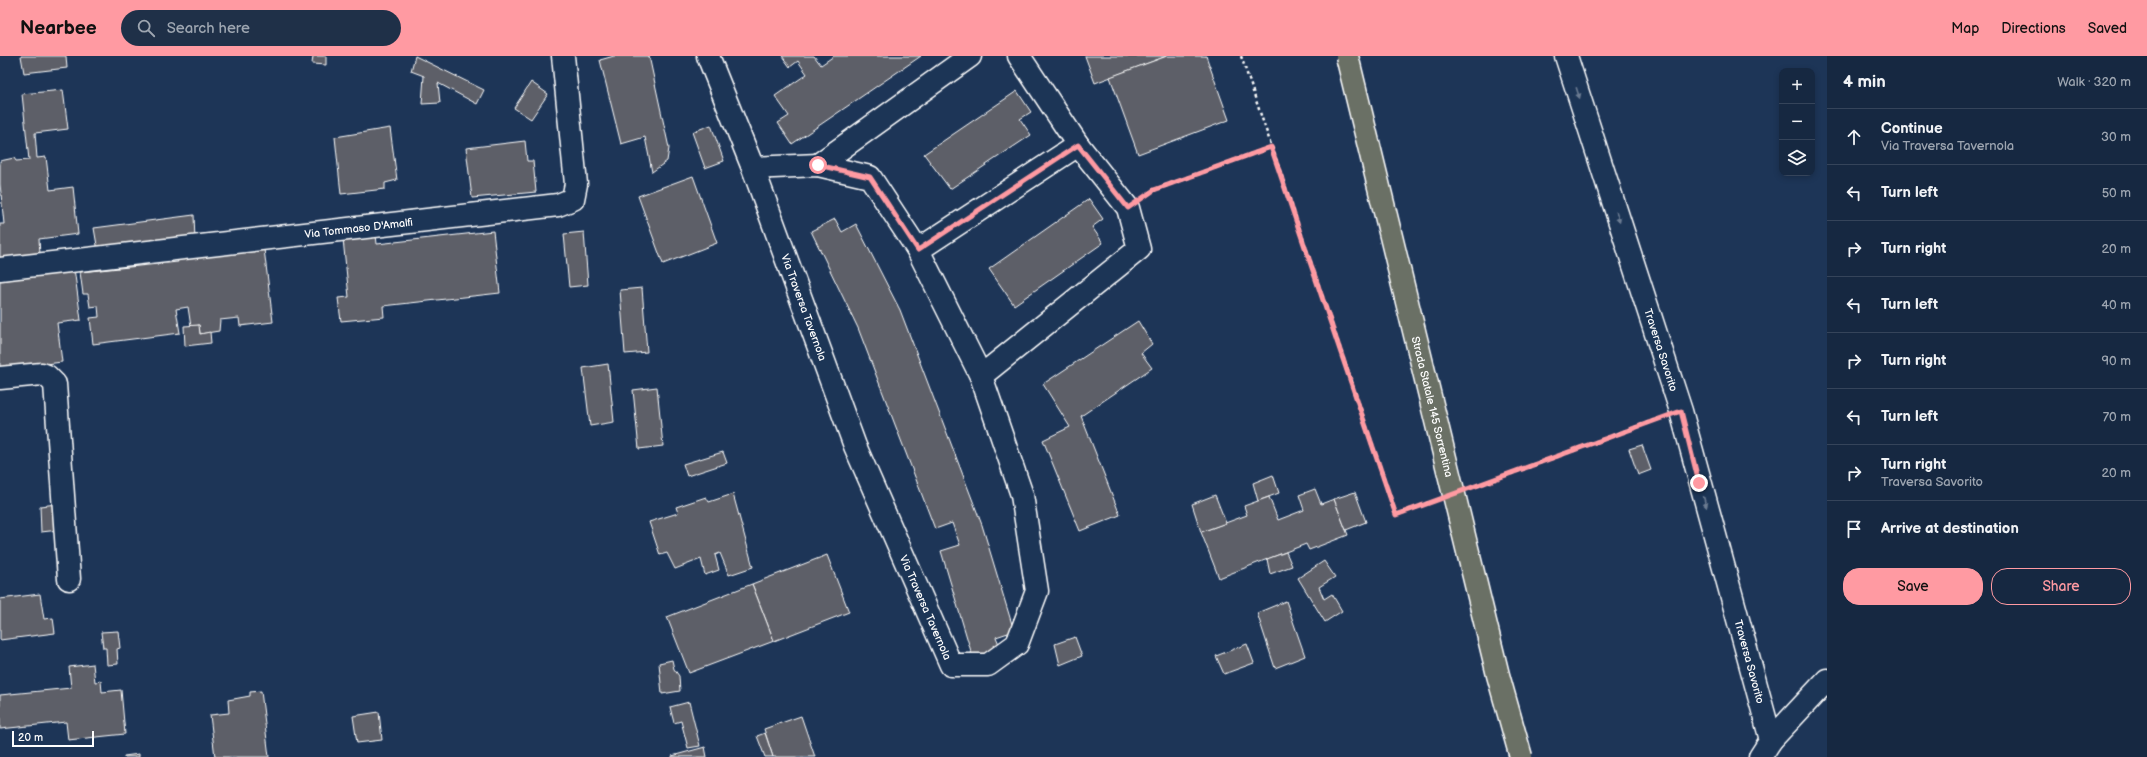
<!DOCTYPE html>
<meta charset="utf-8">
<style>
:root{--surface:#162841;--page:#1f3048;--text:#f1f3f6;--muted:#9ea6b1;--line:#35445a;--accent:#ff9aa2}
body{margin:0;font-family:"Balsamiq Sans",sans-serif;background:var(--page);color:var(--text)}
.controls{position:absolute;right:12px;top:12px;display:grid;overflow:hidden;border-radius:8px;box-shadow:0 2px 6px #0003}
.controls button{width:36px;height:36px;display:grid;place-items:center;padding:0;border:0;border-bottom:1px solid var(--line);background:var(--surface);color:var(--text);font:20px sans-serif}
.scale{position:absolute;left:12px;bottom:10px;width:82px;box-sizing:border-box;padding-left:4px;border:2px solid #fff;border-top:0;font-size:11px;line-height:14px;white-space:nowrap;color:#fff;-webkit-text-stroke:3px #1d3557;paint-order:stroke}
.stop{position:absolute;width:12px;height:12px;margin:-9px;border:3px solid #ff9aa2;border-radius:50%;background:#fff}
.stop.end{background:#ff9aa2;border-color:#fff;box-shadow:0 1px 4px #0008}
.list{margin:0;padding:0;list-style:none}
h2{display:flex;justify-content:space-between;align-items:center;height:52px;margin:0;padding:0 16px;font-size:17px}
h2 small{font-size:13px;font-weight:400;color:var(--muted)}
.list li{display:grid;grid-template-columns:26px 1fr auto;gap:12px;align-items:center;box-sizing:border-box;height:56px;padding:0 16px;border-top:1px solid var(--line)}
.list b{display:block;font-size:15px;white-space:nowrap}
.list p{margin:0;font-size:13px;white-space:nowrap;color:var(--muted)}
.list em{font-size:13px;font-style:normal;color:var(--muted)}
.actions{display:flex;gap:8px;padding:12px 16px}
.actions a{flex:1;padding:9px 0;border:1px solid var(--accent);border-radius:16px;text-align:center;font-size:14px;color:var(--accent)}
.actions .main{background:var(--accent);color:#111}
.icon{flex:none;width:22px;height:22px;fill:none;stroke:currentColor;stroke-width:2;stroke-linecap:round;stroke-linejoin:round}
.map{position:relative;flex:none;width:1827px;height:701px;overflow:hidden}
header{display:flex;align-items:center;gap:24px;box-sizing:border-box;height:56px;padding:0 20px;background:var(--accent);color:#111}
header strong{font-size:19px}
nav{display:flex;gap:22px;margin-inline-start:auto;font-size:14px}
.search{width:280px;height:36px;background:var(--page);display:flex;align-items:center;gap:10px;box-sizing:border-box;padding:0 14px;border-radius:22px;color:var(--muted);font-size:15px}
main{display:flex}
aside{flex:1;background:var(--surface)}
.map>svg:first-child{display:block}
.building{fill:#5d5f67;stroke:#fff}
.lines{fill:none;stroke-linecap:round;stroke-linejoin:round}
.minor-casing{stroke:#fff;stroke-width:25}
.path{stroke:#fff;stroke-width:2.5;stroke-dasharray:3 3;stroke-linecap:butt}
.minor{stroke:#1d3557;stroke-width:22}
.highway-bridge-casing{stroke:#fff;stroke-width:25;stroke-linecap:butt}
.highway-bridge{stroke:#6b7065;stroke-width:22}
.oneway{fill:#6c7c92}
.route{stroke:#ff9aa2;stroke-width:5}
.labels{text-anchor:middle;stroke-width:3;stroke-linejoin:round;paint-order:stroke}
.street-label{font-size:11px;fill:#fff;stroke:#1d3557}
</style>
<header>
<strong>Nearbee</strong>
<div class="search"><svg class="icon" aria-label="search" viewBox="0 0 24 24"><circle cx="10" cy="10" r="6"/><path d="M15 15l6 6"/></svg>Search here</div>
<nav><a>Map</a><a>Directions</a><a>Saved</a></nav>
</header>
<main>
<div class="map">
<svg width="1827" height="701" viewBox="0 0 1827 701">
<rect width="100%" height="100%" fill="#1d3557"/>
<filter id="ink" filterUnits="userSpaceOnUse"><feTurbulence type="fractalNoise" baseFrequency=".025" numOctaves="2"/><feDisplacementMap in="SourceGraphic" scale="8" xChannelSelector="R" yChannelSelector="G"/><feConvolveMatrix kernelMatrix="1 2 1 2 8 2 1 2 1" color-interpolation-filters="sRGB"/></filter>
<g filter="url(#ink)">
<g class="building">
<path d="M21,0H66L67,12L24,17Z"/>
<path d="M313,0H326V9L312,8Z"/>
<path d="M415,0L484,34L477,48L438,27L440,47L422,48L424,20L411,15Z"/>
<path d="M614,0H649L669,92L667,105L652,116L645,81L621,88L600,4Z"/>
<path d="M782,0H814L821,9L834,0H921L792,88L778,67L789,60L775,40L807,18L798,5L790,11Z"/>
<path d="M1085,0H1167L1095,27Z"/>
<path d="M1167,0H1206L1229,64L1138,98L1110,21Z"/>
<path d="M531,26L548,38L531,63L514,52Z"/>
<path d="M63,34L68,73L35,77L37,102L46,101L50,134L73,131L78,178L39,183L40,198L0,203V168H4L0,128V105L14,102L16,105L29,104L22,38Z"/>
<path d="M1017,35L1031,56L1020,63L1031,79L950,133L924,98Z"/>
<path d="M711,69L724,105L705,112L692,76Z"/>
<path d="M390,72L397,124L385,127V133L341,138L335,81Z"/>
<path d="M525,85L527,105H533L536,136L472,142L466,92Z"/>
<path d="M693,120L717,187L663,208L638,140Z"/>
<path d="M1089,143L1103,163L1092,171L1103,187L1014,249L989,213Z"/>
<path d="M194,159L195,185L98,195L94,172Z"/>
<path d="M835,163L842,176L856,168L900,254L982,469L1014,575L996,581L1001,593L973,602L941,495L960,489L952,467L935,473L858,272L811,175Z"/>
<path d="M493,175L500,237L383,250L384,261L341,265L338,242L349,241L343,183L376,179L377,188Z"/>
<path d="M584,176L588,229L569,231L564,178Z"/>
<path d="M264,193L273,266L240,270L239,262L220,264L219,275L200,278L199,269L191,271L188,251L176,253L180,277L93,288L90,262L99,261L98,250L90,251L88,238H83L80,216L178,206L176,202Z"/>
<path d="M74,212L81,264L57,267L62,306L0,314V222Z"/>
<path d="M642,232L647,296L625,298L620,234Z"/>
<path d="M1138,265L1152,288L1141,297L1152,312L1081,360L1120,459L1080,475L1043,384L1070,371L1043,328Z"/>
<path d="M199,269L200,278L210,276L211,287L185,290L184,270Z"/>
<path d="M608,308L614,366L590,370L583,312Z"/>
<path d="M657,331L663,390L639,393L633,334Z"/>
<path d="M1642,389L1651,414L1638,419L1629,393Z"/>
<path d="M723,396L727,407L687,420L683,408Z"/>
<path d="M1273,419L1279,437L1258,445L1253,427Z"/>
<path d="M1315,433L1321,448L1334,443L1348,479L1309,494L1306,488L1219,522L1201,476L1247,459L1244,450L1269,441L1278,464L1304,454L1299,439Z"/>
<path d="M1355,436L1366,466L1346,474L1334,443Z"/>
<path d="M733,438L753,511L729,519L720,497L715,499L719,514L705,519L701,503L675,513L667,497L660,499L649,466L678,457L676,451L706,441L709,446Z"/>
<path d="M1215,439L1226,467L1201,476L1192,448Z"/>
<path d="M57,448L59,474L41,476L40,450Z"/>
<path d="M1286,496L1292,510L1270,518L1267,503Z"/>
<path d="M827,499L849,556L774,585L752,528Z"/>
<path d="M1324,505L1335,521L1319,531L1324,543L1332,538L1342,555L1325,566L1298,522Z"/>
<path d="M752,528L774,585L689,617L667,561Z"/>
<path d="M40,538L44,563L53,562L55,577L0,584V543Z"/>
<path d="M1286,545L1305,600L1275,612L1257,557Z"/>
<path d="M118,575L120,592L117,593L118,608L107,609L106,592H103L101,576Z"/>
<path d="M1075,581L1082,600L1060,609L1055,588Z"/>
<path d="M1247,588L1254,607L1224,618L1216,600Z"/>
<path d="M672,604L674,613L679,620L680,635L662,638L659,607Z"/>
<path d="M93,608L95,626L101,625L102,636L121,634L125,678L68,684L66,666L0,673V639L71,632L69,611Z"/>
<path d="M261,635L269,701H215L210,659L229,657L228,644L250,640V636Z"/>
<path d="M689,646L700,690L688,692L681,665L674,667L670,651Z"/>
<path d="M379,656L382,684L357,687L353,660Z"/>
<path d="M801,660L815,701H773L764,673Z"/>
<path d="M765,677L773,701H765L757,680Z"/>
<path d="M705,691L707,701H672V700Z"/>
<path d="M139,698V701H124V700Z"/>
</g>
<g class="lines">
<defs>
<g id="minor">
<path id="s1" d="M708,0L753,112L855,390L951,609H988L1017,588L1037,535L1022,439L981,320L918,194L870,121L818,109L753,112"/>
<path d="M1019,0L1078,89"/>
<path id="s2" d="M1566,0L1681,355L1771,684"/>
<path d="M818,109L970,0"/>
<path d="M918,194L1078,89L1128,152L1139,193L981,320"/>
<path id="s3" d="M0,213L558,149L573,143L576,128L563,0"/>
<path d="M0,322L42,318L47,320L55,328L69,523"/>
<path d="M1760,701L1771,684L1827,624"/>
</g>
</defs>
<use href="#minor" class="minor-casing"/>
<g class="path">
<path d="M1241,0L1396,459L1431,446"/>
<path d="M1148,138L1154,134L1271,91"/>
<path d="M1477,430L1658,363"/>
</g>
<use href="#minor" class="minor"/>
<defs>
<g id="highway-bridge">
<path id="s4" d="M1347,0L1498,619L1521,701"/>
</g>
</defs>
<use href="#highway-bridge" class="highway-bridge-casing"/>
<use href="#highway-bridge" class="highway-bridge"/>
</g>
<defs><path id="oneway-solid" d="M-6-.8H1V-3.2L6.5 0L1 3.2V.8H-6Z"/></defs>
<g class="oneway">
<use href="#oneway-solid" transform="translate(1578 37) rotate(72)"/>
<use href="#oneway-solid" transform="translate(1618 161) rotate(72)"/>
<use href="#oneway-solid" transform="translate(1705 446) rotate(74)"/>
</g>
</g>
<g class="lines" filter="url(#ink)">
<path class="route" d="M818,109L870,121L918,194L1078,89L1128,152L1154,134L1271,91L1396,459L1681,355L1699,427"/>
</g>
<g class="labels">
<g class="street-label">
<text dy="4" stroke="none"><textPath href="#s3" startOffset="361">Via Tommaso D'Amalfi</textPath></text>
<text dy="4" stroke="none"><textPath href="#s1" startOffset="269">Via Traversa Tavernola</textPath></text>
<text dy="4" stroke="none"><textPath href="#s2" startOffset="309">Traversa Savorito</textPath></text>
<text dy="4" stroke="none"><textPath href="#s4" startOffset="361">Strada Statale 145 Sorrentina</textPath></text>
<text dy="4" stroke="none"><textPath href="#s1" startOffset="593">Via Traversa Tavernola</textPath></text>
<text dy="4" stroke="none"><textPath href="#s2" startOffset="633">Traversa Savorito</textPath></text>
</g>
</g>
</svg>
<div class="controls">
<button>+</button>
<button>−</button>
<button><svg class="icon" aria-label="layers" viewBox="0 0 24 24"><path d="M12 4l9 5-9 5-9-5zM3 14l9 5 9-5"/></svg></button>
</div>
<div class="scale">20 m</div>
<div class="stop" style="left:818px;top:109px"></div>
<div class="stop end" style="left:1699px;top:427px"></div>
</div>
<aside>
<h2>4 min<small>Walk · 320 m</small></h2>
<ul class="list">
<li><svg class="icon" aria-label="ahead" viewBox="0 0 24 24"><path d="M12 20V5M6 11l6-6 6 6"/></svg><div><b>Continue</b><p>Via Traversa Tavernola</p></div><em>30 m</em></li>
<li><svg class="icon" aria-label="left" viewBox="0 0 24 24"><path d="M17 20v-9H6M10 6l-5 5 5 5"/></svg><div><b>Turn left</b></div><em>50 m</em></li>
<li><svg class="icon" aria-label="right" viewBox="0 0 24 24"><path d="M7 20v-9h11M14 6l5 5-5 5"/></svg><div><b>Turn right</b></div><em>20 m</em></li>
<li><svg class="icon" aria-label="left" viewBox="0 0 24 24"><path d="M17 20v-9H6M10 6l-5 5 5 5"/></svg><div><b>Turn left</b></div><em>40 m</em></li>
<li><svg class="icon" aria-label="right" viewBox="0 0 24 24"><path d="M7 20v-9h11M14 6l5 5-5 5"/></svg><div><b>Turn right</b></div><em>90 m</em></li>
<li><svg class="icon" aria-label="left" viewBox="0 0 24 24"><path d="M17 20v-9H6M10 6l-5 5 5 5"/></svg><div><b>Turn left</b></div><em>70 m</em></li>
<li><svg class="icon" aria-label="right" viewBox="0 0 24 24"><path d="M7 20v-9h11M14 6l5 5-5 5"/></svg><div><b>Turn right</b><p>Traversa Savorito</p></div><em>20 m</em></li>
<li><svg class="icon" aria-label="arrive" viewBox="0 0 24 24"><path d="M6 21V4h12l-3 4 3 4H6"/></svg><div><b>Arrive at destination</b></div></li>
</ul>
<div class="actions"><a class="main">Save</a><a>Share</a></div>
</aside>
</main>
